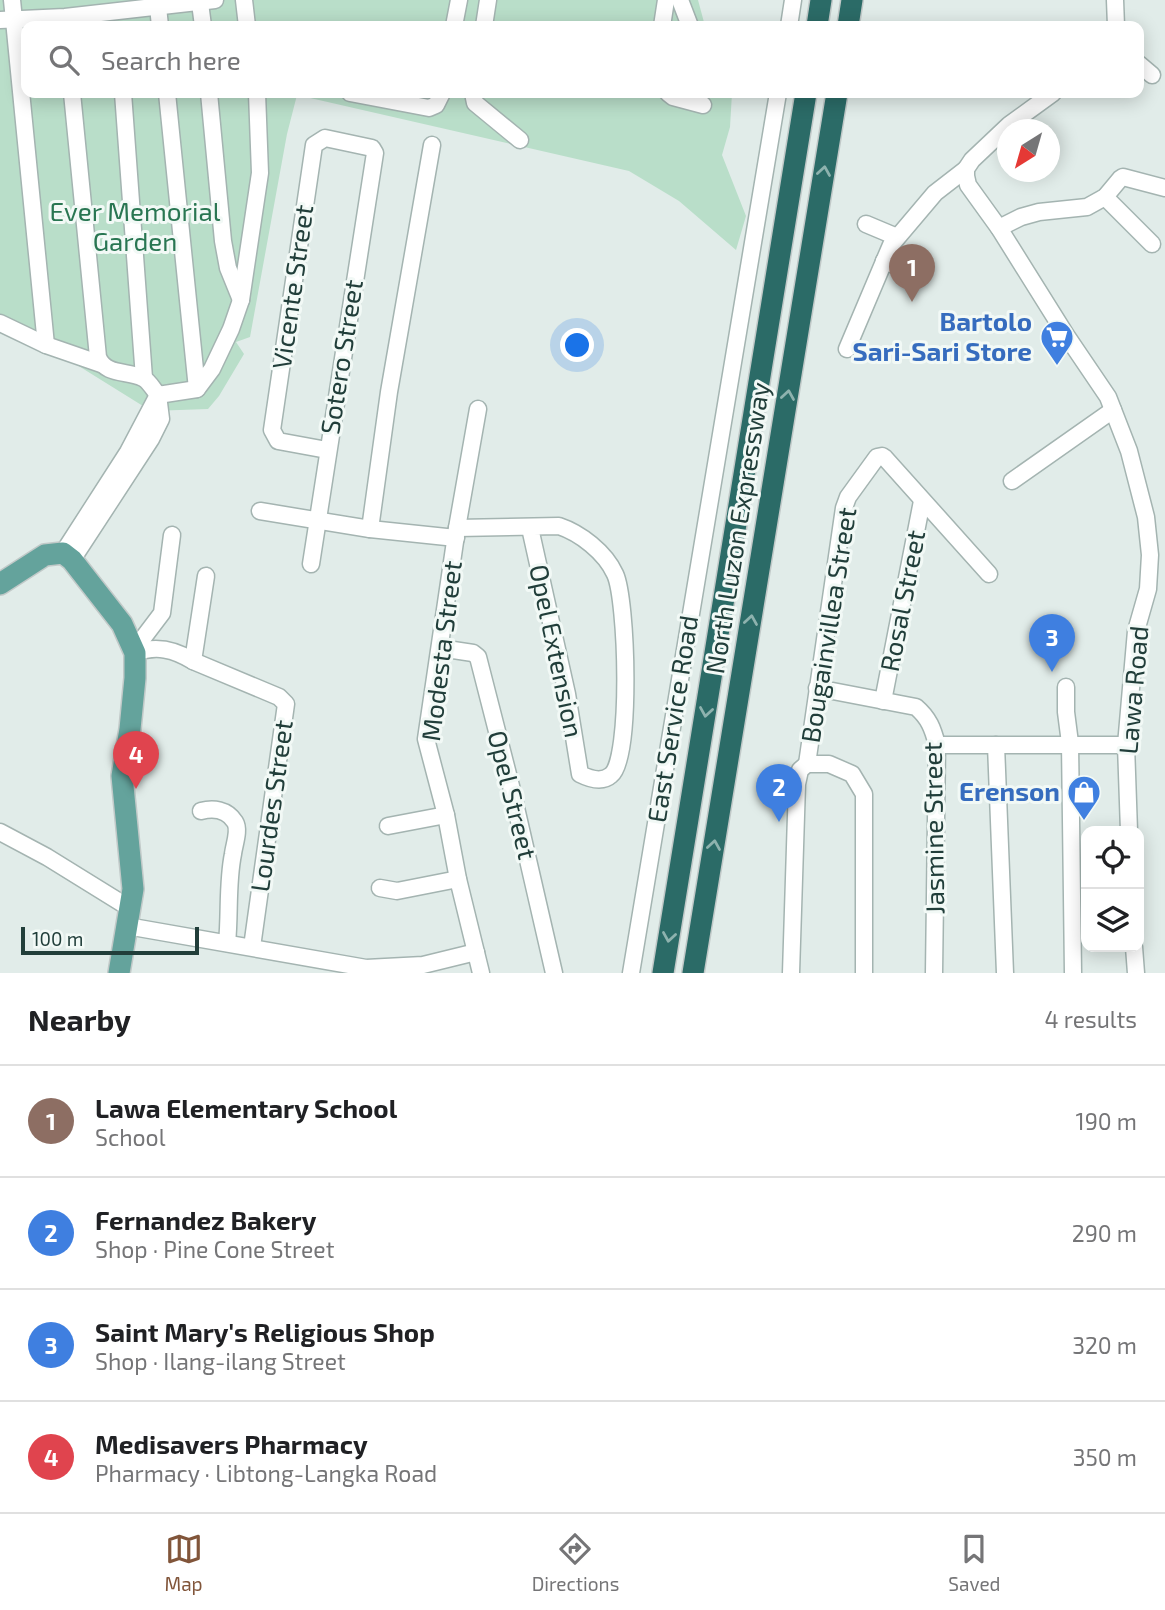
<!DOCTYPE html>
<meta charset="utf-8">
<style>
:root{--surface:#fff;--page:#f6f6f6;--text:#202124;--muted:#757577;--line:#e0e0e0;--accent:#81553a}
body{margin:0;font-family:"Exo 2",sans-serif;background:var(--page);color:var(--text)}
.controls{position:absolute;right:21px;bottom:21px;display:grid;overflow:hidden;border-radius:14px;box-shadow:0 4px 18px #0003}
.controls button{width:63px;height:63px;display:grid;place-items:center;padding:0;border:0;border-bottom:2px solid var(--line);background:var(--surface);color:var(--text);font:35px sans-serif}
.compass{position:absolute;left:997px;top:119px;width:63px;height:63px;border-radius:50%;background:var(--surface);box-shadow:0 4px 18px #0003;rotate:217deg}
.scale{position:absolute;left:21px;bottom:18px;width:178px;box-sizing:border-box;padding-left:7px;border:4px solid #213e3a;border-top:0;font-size:19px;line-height:24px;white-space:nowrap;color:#213e3a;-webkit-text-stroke:5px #f2f9f6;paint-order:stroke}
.you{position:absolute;left:578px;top:346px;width:24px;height:24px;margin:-18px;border:5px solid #fff;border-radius:50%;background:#1a73e8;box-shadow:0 0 0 10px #1a73e833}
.badge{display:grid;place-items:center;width:46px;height:46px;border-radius:50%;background:var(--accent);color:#fff;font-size:23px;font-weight:700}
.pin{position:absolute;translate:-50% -58px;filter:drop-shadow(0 2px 4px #0008)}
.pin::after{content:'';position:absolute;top:37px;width:24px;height:21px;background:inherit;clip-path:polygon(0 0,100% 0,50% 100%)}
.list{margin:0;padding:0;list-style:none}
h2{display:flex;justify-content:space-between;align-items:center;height:91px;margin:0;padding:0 28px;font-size:30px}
h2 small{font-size:23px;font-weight:400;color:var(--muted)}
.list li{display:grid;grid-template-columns:46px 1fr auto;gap:21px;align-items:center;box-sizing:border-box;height:112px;padding:0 28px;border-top:2px solid var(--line)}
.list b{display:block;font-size:26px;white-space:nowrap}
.list p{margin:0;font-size:23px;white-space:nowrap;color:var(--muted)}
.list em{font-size:23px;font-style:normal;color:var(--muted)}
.icon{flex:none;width:38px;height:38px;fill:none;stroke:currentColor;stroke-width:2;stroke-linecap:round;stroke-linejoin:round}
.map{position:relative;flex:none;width:1165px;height:973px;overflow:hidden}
.search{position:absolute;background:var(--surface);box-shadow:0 4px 18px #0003;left:21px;right:21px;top:21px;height:77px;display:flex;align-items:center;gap:18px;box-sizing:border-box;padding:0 24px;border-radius:14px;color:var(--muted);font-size:26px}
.sheet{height:539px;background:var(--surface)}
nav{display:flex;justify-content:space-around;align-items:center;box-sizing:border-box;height:98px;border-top:2px solid var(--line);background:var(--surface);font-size:19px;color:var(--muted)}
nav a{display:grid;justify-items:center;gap:4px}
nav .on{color:var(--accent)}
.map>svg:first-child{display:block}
.green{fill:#b9dec9}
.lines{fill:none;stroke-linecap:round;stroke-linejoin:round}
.minor-casing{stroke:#a4b4b1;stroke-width:19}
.major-casing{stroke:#c1c9c8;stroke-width:24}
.highway-casing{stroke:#c1c9c8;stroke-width:24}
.minor{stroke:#fff;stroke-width:16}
.major{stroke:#64a39c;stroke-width:21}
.highway{stroke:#2b6b67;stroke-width:21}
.oneway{stroke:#8eb2ae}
.labels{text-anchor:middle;stroke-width:6;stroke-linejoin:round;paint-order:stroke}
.park-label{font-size:26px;fill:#297652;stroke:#f2f9f6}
.street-label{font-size:26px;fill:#213e3a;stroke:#f2f9f6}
.shop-label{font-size:26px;font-weight:bold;fill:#366cbe;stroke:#f2f9f6;text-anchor:end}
</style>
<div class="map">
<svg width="1165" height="973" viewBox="0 0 1165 973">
<rect width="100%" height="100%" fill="#e1ece9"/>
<path class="green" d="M0,0H698L705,26H26V93H732L730,127L722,155L746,216L736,250L679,201L629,171L297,95L287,134L250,337L236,342L244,354L219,396L208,409L151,411L0,317Z"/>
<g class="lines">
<defs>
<g id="minor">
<path d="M12,0L46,345"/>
<path d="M244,0L247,26"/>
<path d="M680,0L690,26"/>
<path d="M1115,0L1116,26"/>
<path d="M200,3L203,26"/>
<path d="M158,7L160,26"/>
<path d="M0,20L65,17L215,0"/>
<path d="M454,26L459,0"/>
<path d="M484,26L488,0"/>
<path d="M662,26L666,0"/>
<path d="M789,26L793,0"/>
<path d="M1139,64L1152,75"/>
<path d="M72,93L98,357C106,376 127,370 143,378C149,381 154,390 158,395L197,389L212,369L231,329L241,300L260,173L257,93"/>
<path d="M123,93L144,378"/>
<path d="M167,93L197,389"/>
<path d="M209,93L223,241L228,268L241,300"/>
<path d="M350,93L429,108L436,105L442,93"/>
<path d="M473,93L475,103L520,140"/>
<path d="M668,93L673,97L703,105"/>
<path d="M1053,93L1009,125L972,160L966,169V176L968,185L999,228L1066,335L1108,397L1129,451L1146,517L1150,555L1148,589L1136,631L1126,745L1129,831"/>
<path d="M1105,197L1152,244"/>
<path d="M866,224L897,237"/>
<path d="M999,228L1021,217L1039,212L1087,207L1105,197L1120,179L1123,177L1165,188"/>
<path d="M884,261L917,274"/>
<path d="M0,323L46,345L101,364"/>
<path d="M847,349L891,245L935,193L966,169"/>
<path d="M478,409L457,528L426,739L446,815L458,879L481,973"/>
<path d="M1012,481L1113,410"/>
<path d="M260,511L370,529L456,538"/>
<path d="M457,528L559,526C580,533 605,552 615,574C627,599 632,759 611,775C602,783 590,779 580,774L567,694L530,528"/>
<path d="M370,529L389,392L432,145"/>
<path d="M63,553L128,452L158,395"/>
<path d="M72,560L151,439L161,419L158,395"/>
<path d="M311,564L375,153L372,148L325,138L314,145L272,430L278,441L327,450"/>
<path d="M440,648L473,653L478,657L511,786L554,973"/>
<path d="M134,650L162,613L172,535"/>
<path d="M135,653C156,645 174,649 193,661L279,697L286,704L252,947"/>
<path d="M193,661L206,576"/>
<path d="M1066,687V712L1070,743L1073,973"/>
<path d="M817,688L916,707C929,718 933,729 937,745L934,973"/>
<path d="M883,701L922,501"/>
<path d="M937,745H1126"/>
<path d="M996,745L1005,973"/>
<path d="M807,764L844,508L848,497L877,457L882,456L885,458L989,574"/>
<path d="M201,811C213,808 227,809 235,822C240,830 234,845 233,854C227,883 230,914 227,943"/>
<path d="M388,826L446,815"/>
<path d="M0,832L47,857L131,909"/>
<path d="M380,888L397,891L458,879"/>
<path d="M127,926L366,968L423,965L476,952"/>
<path d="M1134,947L1136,973"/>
<path d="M631,973L778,93"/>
<path d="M791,973L797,784L800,770L807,764H829L852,774L864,794V973"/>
</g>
<path id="major" d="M0,584L45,555L63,553L72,560L122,624L135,653V678L130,729L122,776L133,889L119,973"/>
<g id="highway">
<path d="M817,26L821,0"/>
<path d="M848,26L852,0"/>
<path d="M663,973L806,93"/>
<path d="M693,973L837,93"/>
</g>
</defs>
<use href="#minor" class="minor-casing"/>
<use href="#major" class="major-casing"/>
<use href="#highway" class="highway-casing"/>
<use href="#minor" class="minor"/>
<use href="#major" class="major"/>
<use href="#highway" class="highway"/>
</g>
<defs><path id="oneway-chevron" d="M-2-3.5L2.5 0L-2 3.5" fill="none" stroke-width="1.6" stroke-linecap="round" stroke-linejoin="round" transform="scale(1.75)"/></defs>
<g class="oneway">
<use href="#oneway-chevron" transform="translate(824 171) rotate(-81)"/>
<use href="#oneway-chevron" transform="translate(788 395) rotate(-81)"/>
<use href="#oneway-chevron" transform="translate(751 620) rotate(-81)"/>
<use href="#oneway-chevron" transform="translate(706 712) rotate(99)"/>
<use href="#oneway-chevron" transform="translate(714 845) rotate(-81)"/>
<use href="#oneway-chevron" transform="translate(669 937) rotate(99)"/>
</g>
<defs>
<symbol id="supermarket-pin" viewBox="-11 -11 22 30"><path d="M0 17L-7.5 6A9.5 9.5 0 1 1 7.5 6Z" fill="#3f7fe0" stroke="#f2f9f6"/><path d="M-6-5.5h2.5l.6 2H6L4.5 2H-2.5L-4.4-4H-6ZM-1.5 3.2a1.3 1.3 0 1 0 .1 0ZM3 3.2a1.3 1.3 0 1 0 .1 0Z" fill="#fff"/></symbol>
<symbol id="shop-pin" viewBox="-11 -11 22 30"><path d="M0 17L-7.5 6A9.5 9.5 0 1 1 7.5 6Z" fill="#3f7fe0" stroke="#f2f9f6"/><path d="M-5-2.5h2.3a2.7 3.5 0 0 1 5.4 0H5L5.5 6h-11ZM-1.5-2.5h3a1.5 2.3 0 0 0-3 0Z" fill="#fff"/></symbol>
</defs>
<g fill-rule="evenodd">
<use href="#supermarket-pin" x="1038" y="318" width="38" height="52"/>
<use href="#shop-pin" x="1065" y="773" width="38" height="52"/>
</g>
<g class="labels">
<g class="park-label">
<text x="135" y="221">Ever Memorial<tspan x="135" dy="30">Garden</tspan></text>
</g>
<g class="street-label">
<text transform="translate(293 287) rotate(-82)" y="9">Vicente Street</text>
<text transform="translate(342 357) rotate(-81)" y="9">Sotero Street</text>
<text transform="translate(738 528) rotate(-81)" y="9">North Luzon Expressway</text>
<text transform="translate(903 601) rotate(-79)" y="9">Rosal Street</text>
<text transform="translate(829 625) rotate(-81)" y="9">Bougainvillea Street</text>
<text transform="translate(442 651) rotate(-83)" y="9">Modesta Street</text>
<text transform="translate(556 651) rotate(78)" y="9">Opel Extension</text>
<text transform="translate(1134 690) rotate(-85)" y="9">Lawa Road</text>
<text transform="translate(673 719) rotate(-81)" y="9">East Service Road</text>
<text transform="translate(512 795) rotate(76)" y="9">Opel Street</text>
<text transform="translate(272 806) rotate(-82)" y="9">Lourdes Street</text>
<text transform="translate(934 828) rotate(-91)" y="9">Jasmine Street</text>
</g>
<g class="shop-label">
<text x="1032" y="331">Bartolo<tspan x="1032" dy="30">Sari-Sari Store</tspan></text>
<text x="1060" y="801">Erenson</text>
</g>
</g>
</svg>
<div class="controls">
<button><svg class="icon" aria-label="locate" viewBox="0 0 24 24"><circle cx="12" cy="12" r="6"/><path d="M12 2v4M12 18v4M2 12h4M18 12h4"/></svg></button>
<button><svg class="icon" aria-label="layers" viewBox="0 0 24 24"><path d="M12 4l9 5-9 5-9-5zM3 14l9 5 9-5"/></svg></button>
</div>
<svg class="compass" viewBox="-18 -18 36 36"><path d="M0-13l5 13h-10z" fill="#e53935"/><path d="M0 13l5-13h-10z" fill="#757577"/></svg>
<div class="scale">100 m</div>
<div class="you"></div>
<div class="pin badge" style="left:912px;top:302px;background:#8d6e63">1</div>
<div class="pin badge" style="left:779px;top:822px;background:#3f7fe0">2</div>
<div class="pin badge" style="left:1052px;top:672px;background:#3f7fe0">3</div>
<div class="pin badge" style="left:136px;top:789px;background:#e0444e">4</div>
<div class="search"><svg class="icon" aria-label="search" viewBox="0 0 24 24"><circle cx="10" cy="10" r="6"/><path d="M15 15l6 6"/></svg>Search here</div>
</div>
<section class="sheet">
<h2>Nearby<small>4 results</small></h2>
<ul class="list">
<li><span class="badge" style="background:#8d6e63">1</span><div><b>Lawa Elementary School</b><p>School</p></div><em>190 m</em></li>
<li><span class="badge" style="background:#3f7fe0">2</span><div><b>Fernandez Bakery</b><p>Shop · Pine Cone Street</p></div><em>290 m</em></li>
<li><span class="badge" style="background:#3f7fe0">3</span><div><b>Saint Mary's Religious Shop</b><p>Shop · Ilang-ilang Street</p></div><em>320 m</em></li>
<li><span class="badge" style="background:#e0444e">4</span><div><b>Medisavers Pharmacy</b><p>Pharmacy · Libtong-Langka Road</p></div><em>350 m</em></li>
</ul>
</section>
<nav>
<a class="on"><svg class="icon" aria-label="map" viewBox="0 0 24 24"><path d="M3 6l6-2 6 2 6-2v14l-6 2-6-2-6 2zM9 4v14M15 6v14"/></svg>Map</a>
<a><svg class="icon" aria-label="directions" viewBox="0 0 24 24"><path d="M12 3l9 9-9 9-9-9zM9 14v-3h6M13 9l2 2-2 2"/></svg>Directions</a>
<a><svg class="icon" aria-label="saved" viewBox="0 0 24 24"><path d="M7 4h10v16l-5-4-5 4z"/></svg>Saved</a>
</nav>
